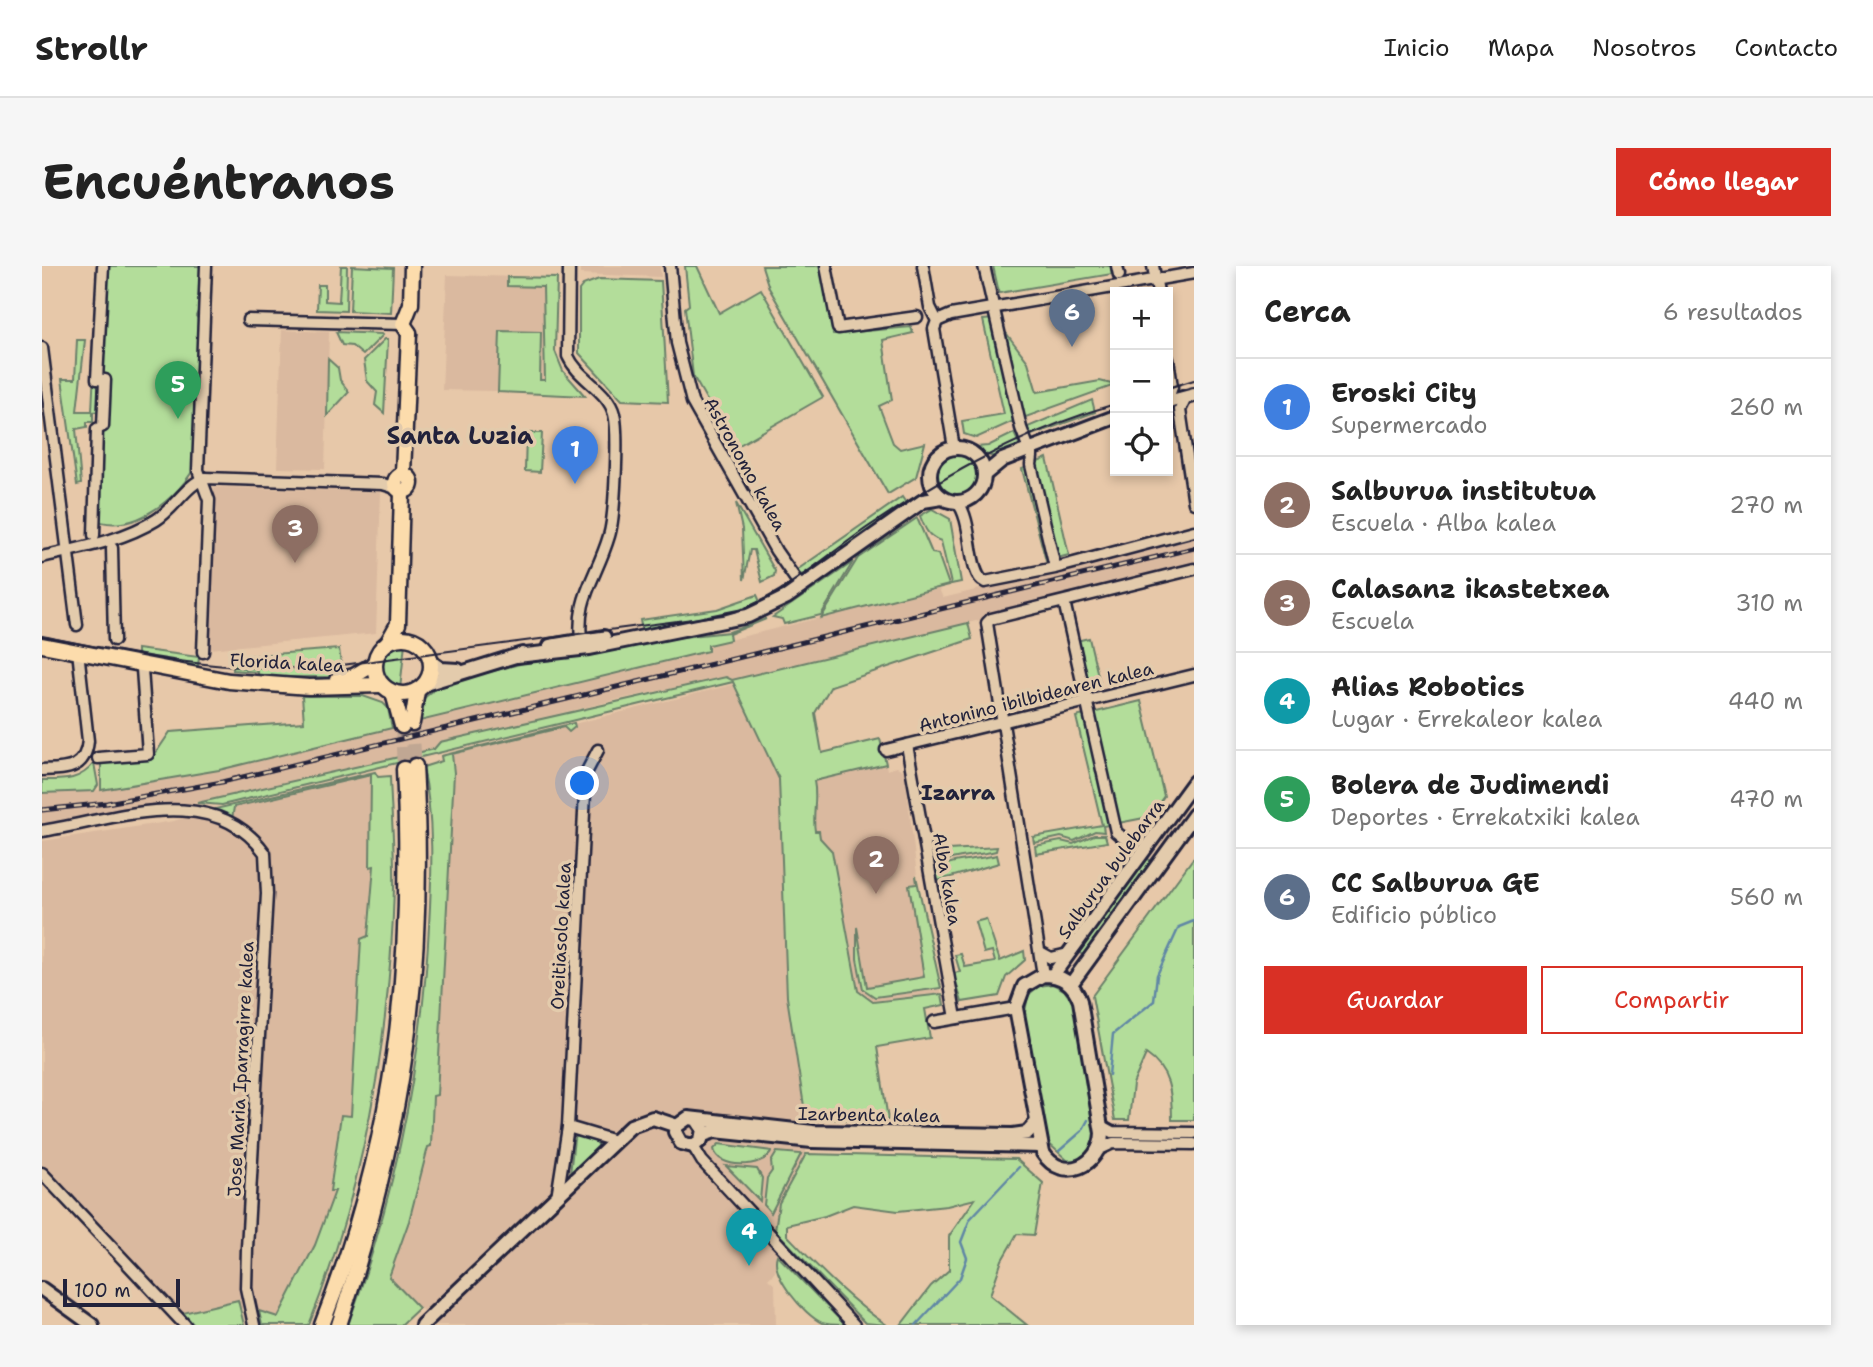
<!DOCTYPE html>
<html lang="es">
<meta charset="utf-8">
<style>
:root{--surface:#fff;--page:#f6f6f6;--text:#222;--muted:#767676;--line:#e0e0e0;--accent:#d93025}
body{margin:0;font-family:"Shantell Sans",sans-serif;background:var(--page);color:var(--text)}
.controls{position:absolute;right:21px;top:21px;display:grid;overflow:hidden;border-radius:0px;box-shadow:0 4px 10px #0003}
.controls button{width:63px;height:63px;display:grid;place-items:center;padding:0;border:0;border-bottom:2px solid var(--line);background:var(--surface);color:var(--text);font:35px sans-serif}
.scale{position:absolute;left:21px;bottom:18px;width:117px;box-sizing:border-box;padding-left:7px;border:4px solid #22223b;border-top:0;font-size:19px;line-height:24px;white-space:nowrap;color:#22223b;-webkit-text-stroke:5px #e3cbac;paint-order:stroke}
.you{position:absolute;left:541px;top:518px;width:24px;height:24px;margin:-18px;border:5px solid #fff;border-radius:50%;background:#1a73e8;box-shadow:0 0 0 10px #1a73e833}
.badge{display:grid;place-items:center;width:46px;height:46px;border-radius:50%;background:var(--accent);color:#fff;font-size:23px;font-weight:700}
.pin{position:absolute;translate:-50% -58px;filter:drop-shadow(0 2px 4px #0008)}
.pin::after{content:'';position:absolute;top:37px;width:24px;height:21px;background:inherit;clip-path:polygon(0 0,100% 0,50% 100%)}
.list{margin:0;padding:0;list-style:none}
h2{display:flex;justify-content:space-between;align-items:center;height:91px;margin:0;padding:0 28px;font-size:30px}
h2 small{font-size:23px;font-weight:400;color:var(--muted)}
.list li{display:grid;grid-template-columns:46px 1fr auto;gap:21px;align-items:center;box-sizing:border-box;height:98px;padding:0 28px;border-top:2px solid var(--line)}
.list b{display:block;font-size:26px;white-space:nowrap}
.list p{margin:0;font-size:23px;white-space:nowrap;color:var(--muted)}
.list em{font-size:23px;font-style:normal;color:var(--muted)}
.actions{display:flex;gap:14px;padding:21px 28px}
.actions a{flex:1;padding:16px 0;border:2px solid var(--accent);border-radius:0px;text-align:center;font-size:24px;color:var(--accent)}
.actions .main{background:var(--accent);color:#fff}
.icon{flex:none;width:38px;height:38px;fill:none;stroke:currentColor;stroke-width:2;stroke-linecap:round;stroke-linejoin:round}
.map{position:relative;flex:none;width:1152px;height:1059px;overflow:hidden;border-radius:0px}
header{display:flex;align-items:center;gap:42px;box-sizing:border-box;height:98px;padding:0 35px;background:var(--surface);border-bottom:2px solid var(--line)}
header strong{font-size:33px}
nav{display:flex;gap:38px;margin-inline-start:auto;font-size:24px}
.intro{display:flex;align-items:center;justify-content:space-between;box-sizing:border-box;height:168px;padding:0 42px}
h1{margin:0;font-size:49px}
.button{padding:18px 32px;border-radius:0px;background:var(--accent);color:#fff;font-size:24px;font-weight:700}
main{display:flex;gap:42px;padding:0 42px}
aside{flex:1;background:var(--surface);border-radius:0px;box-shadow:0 4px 10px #0003}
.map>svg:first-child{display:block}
.built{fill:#dab99f}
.green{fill:#b3dd9a;stroke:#6a806a;stroke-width:2}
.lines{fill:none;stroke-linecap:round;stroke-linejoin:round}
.stream{stroke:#6187a5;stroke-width:2.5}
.primary-tunnel{stroke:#c0a793;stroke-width:14;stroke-dasharray:14 7;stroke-linecap:butt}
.street-casing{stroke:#22223b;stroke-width:15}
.secondary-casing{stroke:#22223b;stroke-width:18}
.primary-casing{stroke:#22223b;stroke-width:19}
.street{stroke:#e3cbac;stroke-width:10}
.secondary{stroke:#e3cbac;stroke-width:12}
.primary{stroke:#fcdcac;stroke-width:14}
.tram{stroke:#22223b;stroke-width:2}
.rail-casing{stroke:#22223b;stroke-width:5}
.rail{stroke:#e3cbac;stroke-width:2.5;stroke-dasharray:8;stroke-linecap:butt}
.labels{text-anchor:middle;stroke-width:7;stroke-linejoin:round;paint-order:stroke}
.street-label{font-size:18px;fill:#22223b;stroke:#e3cbac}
.quarter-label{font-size:21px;font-weight:bold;fill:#22223b;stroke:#e3cbac}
.district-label{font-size:24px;font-weight:bold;fill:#22223b;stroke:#e3cbac}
</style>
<header>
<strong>Strollr</strong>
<nav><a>Inicio</a><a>Mapa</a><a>Nosotros</a><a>Contacto</a></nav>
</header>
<div class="intro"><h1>Encuéntranos</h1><a class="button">Cómo llegar</a></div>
<main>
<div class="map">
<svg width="1152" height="1059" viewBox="0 0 1152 1059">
<rect width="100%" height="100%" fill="#e7c8a9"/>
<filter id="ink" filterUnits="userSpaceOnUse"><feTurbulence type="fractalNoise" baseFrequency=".0143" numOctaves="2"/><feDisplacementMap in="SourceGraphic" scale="14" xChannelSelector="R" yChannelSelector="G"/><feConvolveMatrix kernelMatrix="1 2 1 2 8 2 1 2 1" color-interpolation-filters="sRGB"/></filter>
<g filter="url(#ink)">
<g class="built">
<path d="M538,0H618L619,11L538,8Z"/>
<path d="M405,9L515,12L513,85L521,105L542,127L400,124Z"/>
<path d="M240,64L287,66L283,203L235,202Z"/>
<path d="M172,221L339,226L334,367L167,383Z"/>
<path d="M1152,271V300L926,357L690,414L684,411L578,433L398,476L392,483L173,534L0,557V527L59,524L177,504L666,385V379L897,323L901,332Z"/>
<path d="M693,418L737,513L745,731L764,853V888L733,956L735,989L733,1006L726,1013L733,1019L734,1059H395L347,1011L367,955L386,881L389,880L391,829H395L412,507L410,488Z"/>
<path d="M844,498L845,504L855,501L863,505L875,610L902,739L834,751L821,745L770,547L775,537L772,515Z"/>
<path d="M329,508L328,600H332L333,615L326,670L319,673L309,851L299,850L289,925H293L273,979L236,1051L198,1042L196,1035L141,1047L0,898V575L132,555L155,547L187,559L192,541Z"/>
</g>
<g class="green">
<path d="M57,0H161L159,39L154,50L159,56C158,79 158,188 152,202C142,221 121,240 102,250C87,258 65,261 50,252L49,161L60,159L59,145L51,146V156H45V161L34,163L39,218L35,219L20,113H33L35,74H43L35,145H50Z"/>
<path d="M299,0H305L304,45L275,44L276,19H283V35L297,36Z"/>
<path d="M310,0L351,2L349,47L308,45Z"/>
<path d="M643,0H655L677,47L719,23L781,131L692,182L651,110L643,42L647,39Z"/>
<path d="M720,0H778L791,68L869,61L871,67L841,74L850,134L837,140L851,177L858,183L883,177L874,211L846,228L727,22Z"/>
<path d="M951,0H1069L1070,8L957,27Z"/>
<path d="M465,11L515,12L513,85L521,105L543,130L456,126L458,65L499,66L498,114H503L501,21L465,20Z"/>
<path d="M557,13L619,15L626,136L580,134L537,87V24L541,19Z"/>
<path d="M951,53L950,62L974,154L934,172L922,168L920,155L962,148L941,54Z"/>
<path d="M294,66L340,68L341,69L321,89L310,80L300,79Z"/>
<path d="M965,68L986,96L995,126L1058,115L1073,119L981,152L962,69Z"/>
<path d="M343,73H346L342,147L333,139L335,126L325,115L322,94Z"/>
<path d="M286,93L296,102L298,114L307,126L285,150Z"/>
<path d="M1050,134L1053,146L984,171L981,163Z"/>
<path d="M484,167H500L498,206L483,205Z"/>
<path d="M972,167L979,182C960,191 950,196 933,181L946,180Z"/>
<circle cx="915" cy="209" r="22"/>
<path d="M1005,192L1027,289L1004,295L980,203Z"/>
<path d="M860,231L866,240L764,308L756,309L752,306Z"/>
<path d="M694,237L733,305L732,310L720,316L712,284H708L702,314L700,263Z"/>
<path d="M890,243L908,253L919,316L909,318L899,275C886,271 883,263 878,250Z"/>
<path d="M875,252L890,287L896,288L907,319L779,352L816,292Z"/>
<path d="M811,296L779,349L742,358L740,353L731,351Z"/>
<path d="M715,329L720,340L710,345L600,365L598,354L675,343Z"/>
<path d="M724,353L687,368L688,374L666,379V385L378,455L382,432L398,419L489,395L621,373L687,366Z"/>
<path d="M926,357L930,373L789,420L773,447L780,487L838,473L844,498L772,515C776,534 770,547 773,565H777L778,572L790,585L816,725L831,736L900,728L902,739L883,743L888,772L835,781L846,854L764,853L745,731L737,513L691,416L180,539L155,537L392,483L398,476L684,411L690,414Z"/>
<path d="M1047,372L1058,418L1045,421L1034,375Z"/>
<path d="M354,377H363L358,423L346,418L338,404L341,388Z"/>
<path d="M95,383L157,391L156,400L95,391Z"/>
<path d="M297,383L301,411H228L216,410V406L191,404L192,391Z"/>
<path d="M260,430H321L341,437L346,442L350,462L177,504L59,524V494L113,488L128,466L262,456Z"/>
<path d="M1099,435L1122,530L1107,551L1061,560L1062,566L1053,565L1032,575L1019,571L992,577L991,571L1060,559L1034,451Z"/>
<path d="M532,457L533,461L527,466L522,461L410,488L412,507L395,829L391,830L389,880L386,881L367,955L347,1011L377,1042L359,1059H306C353,930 380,797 387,660C390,608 392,552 381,501L400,495L399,490Z"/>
<path d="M52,497L56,519L52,525L0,527V514C22,514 38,515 52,497Z"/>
<path d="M333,506L336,511L348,510C349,547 353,585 352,622C348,770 322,921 267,1059H220L217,1045L236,1051L273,979L293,925H288L299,849L309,850L319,673L326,670L332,600L328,601L329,509L192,541L190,553L169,544Z"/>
<path d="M1052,569H1063L1065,576L994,588L993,580L1019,575L1031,578Z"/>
<path d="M955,581L954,585C933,590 912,590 892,598L890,585Z"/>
<path d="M955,589L957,597L895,615L893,603C912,593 933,594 955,589Z"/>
<path d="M1152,591V854H1130C1130,827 1128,804 1104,788L1091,818L1087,854H1073L1050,730Z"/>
<path d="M1105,592L1110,596L1041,689L1036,686Z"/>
<path d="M874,610L899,722L833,731L821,723L815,693V661L825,721L882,711L867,619L875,618Z"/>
<path d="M944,653L958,695L982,685L983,694L964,711L957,730L920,736L911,707L918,706L913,689L919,688L923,701L953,696L950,685L942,687L933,656Z"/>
<path d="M1011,718L1022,724L1031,737L1052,867C1052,884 1043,895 1026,895L1004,875L982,752L986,729L997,720Z"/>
<path d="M536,869L554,874L557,881L528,908L532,873Z"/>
<path d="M677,878L730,885C721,903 675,903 672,883Z"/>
<path d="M735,886L759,888L729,947L722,939L725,912L730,905L729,896Z"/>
<path d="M764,888L974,893L1001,917L992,969L975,968L960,994L948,1029L985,1059H859L889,1020L907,1004V970L933,933L905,940L856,945L811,939L783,950L745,959V969C776,1001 807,1034 845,1059L823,1057L733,964L737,937Z"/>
<path d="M684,900L715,903L720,912L718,935Z"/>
<path d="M735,989L803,1059C795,1059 786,1059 780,1057C762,1049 728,1009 735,989Z"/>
<path d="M196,1034L202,1059H152L141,1047Z"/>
</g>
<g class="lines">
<g class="stream">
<path d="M1067,809L1071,768L1112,735L1115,709L1137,661L1152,655"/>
<path d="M1017,885L1040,865L1046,854"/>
<path d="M874,1059L918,1012L925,992L919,976L928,953L977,901"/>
</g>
<g class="primary-tunnel">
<path d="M370,457L373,500"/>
<path d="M360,460L362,503"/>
</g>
<defs>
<g id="street">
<path d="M527,0L526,90C536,113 566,124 572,148C577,166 573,251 567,270C554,314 532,332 540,382"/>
<path d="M628,0L635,77L650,136L734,285L759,321"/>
<path d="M784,0L796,62L875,51"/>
<path d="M881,0L888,41L895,55L892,63L912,182"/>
<path d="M942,0L979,162L990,191L989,199L1012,297"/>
<path d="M1075,0L1077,9"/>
<path d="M1111,0L1116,26"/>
<path d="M206,54L361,58"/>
<path d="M895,55L909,49L1152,7"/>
<path d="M0,82L35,359"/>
<path d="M1126,93L1130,121L1126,133"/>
<path d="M1144,132L1138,144L1152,237"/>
<path d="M915,236C932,254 925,309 943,316L1013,302L1152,265"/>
<path d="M52,269L55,163L61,160L63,114L55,113L61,0"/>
<path d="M70,282L72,374"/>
<path d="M0,291C38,282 80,275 114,254C132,243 144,219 163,212L341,218L354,222"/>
<path d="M1023,340L1074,566L1091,580"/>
<path d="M161,386L167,234L156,204L164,0"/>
<path d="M865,479L914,752"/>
<path d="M844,484L1152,409"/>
<path d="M56,492L106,488L100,403"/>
<path d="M0,504C25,503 43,504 46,475L36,385"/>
<path d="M0,565C72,554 171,514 223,587L225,628L205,982L204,1022L212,1059"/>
<path d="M998,686L1009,692L1026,688"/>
<path d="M1001,709L945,357L949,353L1152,303"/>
<path d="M892,756L974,742"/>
<path d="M1059,860L1070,866L1152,867"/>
<path d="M526,861L573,875"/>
<path d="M651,880L660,895L812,1059"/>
<path d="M1058,883L1071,877L1152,878"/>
<path d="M0,907L143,1059"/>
<path d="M515,931L526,861L544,507L556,484"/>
</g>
<g id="secondary">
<path d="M1126,136L1152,129"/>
<circle cx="915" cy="209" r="27"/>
<path d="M943,208L960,194L1073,151"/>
<path d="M508,380L562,371"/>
<path d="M475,390L547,382L706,350L745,331L881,235L900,232"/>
<path d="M389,396L399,403L416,404"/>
<path d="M383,418L480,388"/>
<path d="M1001,709C1020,709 1032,717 1038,735L1060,867C1059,899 1021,918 1001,887L974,742L982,720Z"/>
<path d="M1011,709L1152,516"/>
<path d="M1029,718L1152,549"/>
<path d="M655,854L661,863L659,874L651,880L639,877L633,866L635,860L646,852L771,866L971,869L985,867L994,857"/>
<path d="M661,869L673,865L770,875L999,880"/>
<path d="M0,1023L50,1059"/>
<path d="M380,1059L589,860L611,852L635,860"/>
</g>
<g id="primary">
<path d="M367,67L361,58L369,38L370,0"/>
<path d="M361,207L367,67"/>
<circle cx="361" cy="217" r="8"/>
<circle cx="361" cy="400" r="28"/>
<path d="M346,376L356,358L360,227"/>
<path d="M0,379L187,415L267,421L339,419"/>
<path d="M295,414L312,410L332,398"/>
<path d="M351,427L360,460"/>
<path d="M370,457L375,425"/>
<path d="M280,1059C354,870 372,704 362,503"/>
<path d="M297,1059C361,866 385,703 373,500"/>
</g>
</defs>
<use href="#street" class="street-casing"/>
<use href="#secondary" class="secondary-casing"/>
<use href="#primary" class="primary-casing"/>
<use href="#street" class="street"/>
<use href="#secondary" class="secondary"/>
<use href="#primary" class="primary"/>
<g class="tram">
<path d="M1126,122L1152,114"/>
<path d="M0,370C100,390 197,411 300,399L681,349C737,335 779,293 826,261C904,209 983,164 1073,138"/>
</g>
<defs>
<path id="rail" d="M0,544L65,537L180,516L1152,282"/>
</defs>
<use href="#rail" class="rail-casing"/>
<use href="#rail" class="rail"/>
</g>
</g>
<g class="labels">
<g class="street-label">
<text transform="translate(703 198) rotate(61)" y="6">Astronomo kalea</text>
<text transform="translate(245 397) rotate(3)" y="6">Florida kalea</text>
<text transform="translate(994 431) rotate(-14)" y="6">Antonino ibilbidearen kalea</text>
<text transform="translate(1069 603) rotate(-54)" y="6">Salburua bulebarra</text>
<text transform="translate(905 613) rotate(80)" y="6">Alba kalea</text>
<text transform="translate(519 670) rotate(-87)" y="6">Oreitiasolo kalea</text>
<text transform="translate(199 803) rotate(-87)" y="6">Jose Maria Iparragirre kalea</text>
<text transform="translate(827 849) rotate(1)" y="6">Izarbenta kalea</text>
</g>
<g class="quarter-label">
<text x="916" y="534">Izarra</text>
</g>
<g class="district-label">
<text x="418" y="178">Santa Luzia</text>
</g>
</g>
</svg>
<div class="controls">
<button>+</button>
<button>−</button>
<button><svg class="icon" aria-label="locate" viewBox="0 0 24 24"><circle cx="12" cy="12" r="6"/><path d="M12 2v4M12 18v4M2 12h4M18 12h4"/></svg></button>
</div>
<div class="scale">100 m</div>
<div class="you"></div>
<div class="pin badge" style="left:533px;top:218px;background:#3f7fe0">1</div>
<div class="pin badge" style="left:834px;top:628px;background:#8d6e63">2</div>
<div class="pin badge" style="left:253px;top:297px;background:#8d6e63">3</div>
<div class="pin badge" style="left:707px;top:1000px;background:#0f9aa8">4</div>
<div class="pin badge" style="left:136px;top:153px;background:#2e9e5b">5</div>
<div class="pin badge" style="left:1030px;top:81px;background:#5c6f8a">6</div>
</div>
<aside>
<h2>Cerca<small>6 resultados</small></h2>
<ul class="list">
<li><span class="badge" style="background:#3f7fe0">1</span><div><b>Eroski City</b><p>Supermercado</p></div><em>260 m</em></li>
<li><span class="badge" style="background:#8d6e63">2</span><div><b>Salburua institutua</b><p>Escuela · Alba kalea</p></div><em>270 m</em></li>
<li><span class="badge" style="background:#8d6e63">3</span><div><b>Calasanz ikastetxea</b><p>Escuela</p></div><em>310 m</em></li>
<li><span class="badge" style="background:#0f9aa8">4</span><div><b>Alias Robotics</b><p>Lugar · Errekaleor kalea</p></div><em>440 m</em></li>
<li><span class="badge" style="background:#2e9e5b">5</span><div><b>Bolera de Judimendi</b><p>Deportes · Errekatxiki kalea</p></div><em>470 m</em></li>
<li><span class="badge" style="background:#5c6f8a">6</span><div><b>CC Salburua GE</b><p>Edificio público</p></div><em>560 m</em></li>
</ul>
<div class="actions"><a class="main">Guardar</a><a>Compartir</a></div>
</aside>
</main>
